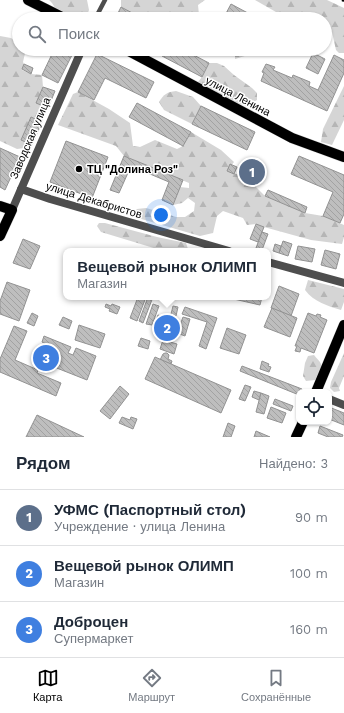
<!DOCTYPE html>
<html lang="ru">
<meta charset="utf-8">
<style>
:root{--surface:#fff;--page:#f2f2f3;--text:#1f2937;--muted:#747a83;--line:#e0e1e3;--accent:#000}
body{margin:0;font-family:"Work Sans",sans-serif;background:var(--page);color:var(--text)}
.controls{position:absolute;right:12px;bottom:12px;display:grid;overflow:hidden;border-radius:8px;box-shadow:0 1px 3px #0004}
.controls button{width:36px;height:36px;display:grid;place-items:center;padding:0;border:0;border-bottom:1px solid var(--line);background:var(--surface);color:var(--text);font:20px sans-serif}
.you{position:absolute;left:161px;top:215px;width:14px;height:14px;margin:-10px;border:3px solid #fff;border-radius:50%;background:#1a73e8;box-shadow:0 0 0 6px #1a73e833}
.badge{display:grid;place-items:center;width:26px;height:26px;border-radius:50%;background:var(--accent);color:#fff;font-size:13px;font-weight:700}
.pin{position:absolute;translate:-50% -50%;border:2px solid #fff;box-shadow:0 1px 4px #0006}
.popup{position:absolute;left:63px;top:248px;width:208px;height:52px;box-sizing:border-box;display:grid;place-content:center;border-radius:8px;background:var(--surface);filter:drop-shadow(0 1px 3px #0005);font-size:13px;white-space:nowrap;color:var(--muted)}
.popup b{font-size:15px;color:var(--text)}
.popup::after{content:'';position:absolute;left:50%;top:100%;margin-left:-8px;border:8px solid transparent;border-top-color:var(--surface)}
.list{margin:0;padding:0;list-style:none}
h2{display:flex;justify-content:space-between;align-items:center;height:52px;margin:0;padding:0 16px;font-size:17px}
h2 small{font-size:13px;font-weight:400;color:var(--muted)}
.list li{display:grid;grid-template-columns:26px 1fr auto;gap:12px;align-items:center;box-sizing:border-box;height:56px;padding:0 16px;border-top:1px solid var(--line)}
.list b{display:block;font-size:15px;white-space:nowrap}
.list p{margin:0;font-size:13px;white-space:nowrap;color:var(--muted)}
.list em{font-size:13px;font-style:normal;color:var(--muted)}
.icon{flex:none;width:22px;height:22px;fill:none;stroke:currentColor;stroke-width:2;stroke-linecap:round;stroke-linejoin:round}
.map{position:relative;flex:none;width:344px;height:437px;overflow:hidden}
.search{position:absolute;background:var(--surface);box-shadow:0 1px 3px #0004;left:12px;right:12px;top:12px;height:44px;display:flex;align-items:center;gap:10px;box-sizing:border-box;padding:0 14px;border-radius:22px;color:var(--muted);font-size:15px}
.sheet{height:220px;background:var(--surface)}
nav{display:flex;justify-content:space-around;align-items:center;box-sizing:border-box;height:56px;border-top:1px solid var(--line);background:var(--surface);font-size:11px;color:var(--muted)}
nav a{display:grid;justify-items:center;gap:2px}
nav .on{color:var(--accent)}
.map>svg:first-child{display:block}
.forest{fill:url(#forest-firs)}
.building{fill:url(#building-back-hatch);stroke:#929292}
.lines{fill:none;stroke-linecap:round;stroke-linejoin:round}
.primary-casing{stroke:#dbdbdb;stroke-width:11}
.lane{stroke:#4e4e4e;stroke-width:4.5}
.street{stroke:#4e4e4e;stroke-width:8}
.primary{stroke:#000;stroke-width:10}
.rail{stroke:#000;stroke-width:2.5;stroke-dasharray:6 2 1 2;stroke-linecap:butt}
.poi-dot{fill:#000;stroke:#fff;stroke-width:1.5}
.labels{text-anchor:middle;stroke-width:3;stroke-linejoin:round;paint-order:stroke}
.street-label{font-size:11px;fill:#000;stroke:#fff}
.poi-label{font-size:11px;font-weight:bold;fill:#000;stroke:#fff;text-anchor:start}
</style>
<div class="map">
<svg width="344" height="437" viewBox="0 0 344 437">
<defs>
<pattern id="forest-firs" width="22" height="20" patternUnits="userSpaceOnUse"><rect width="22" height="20" fill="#d5d5d5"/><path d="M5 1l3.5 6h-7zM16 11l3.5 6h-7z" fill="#b5b5b5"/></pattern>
<pattern id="building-back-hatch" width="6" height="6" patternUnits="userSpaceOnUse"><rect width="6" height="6" fill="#bebebe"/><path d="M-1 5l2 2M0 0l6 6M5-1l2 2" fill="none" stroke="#a2a2a2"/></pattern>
</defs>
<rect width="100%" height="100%" fill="#fff"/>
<g class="forest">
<path d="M49,0H87L89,10L86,18C77,20 62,18 57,11C54,7 53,3 49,0Z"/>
<path d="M121,0H205L198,5L199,15L205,19H141L138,16L121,7Z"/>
<path d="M255,0H327L344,8V53H339L336,50L332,32L325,29V19H298L291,15L292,19H275L276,12Z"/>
<path d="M0,36L11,38L19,44V49H26L23,62L24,64L22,70L31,74L42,75L43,87L36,103L48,108L42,122L25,148L17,149L0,141Z"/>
<path d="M235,49L246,50L250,49H283L255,56L248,55L235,59Z"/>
<path d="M209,63H217L224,66L234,75L252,88L257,93V100L247,106L237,103L202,85L198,82L202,77Z"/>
<path d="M344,86V120L332,145L321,142L323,129Z"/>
<path d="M176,91L193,97L201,106L192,124L164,110L159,102C164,94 167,92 176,91Z"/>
<path d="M78,92L109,109L130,123L133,146L140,147L155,140L177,149L183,146L191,132L221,150L234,162L227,171L246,177L265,196L305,213L323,216L344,225V237L342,244L311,240L264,227L256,224L247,225L243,218L223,211L217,216L213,233L200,236L131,216L137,209L146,208L164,213L176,217H185L194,211L195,203L188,198L182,203L173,205L180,187L189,188V183L124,156L116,146L58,125L73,94Z"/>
<path d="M99,223H105L157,237L186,243L188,249L187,251H166L157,249L101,232L97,226Z"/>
<path d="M308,280L344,289V302L341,310C328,306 314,302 305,290Z"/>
<path d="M344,353V376L339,388L340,391L334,392L330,388L331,382Z"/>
<path d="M314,355C316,358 320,361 321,364C323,369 319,376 315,380L306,381L303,376L305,363L308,356Z"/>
</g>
<g class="building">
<path d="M231,4L259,19H223Z"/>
<path d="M121,7L138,16L136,19H115Z"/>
<path d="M47,49H75L58,83L42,75L53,52Z"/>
<path d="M166,49H182L209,63L202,77L162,56Z"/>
<path d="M313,53L325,59L318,74L306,68Z"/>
<path d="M97,54L154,82L146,98L105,78L94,100L78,92Z"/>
<path d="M334,55L344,60V73L327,111L261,81L264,73L262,72L266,64L275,67L273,70L292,78L293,75L310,82L309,86L318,90Z"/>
<path d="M24,64L33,68L31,74L22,69Z"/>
<path d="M43,87L55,91L48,108L36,103Z"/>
<path d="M137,103L191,132L183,146L129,117Z"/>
<path d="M201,106L255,132L247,150L192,124Z"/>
<path d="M31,117L42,122L32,145L21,140Z"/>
<path d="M66,141L108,157L92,198L50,182Z"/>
<path d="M0,148L20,157L5,190L0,187Z"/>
<path d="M124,156L183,180L173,205L162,200L169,182L131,166L119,193L110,190Z"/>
<path d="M299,156L344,175V214L340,223L323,216L333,192L291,174Z"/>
<path d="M249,159L264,168L255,184L240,176Z"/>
<path d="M230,164L237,167L234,174L227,171Z"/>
<path d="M268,190L307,207L305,213L265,196Z"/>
<path d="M256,224L264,227L258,242L250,239Z"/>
<path d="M262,232L268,234L262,250L256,248Z"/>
<path d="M23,239L40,246L30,269L13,263Z"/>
<path d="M283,241L292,244L288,256L279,253Z"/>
<path d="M275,244L281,246L279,253L273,251Z"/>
<path d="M298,246L315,249L312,262L295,259Z"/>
<path d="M325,250L340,254L336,269L321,265Z"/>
<path d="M7,282L30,290L19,321L0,314V301Z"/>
<path d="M279,286L299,294L291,316L271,308Z"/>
<path d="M138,297H146L137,321L130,318Z"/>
<path d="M148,297H153L143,323L139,321Z"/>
<path d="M225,297H262L260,305Z"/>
<path d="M106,304L111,306L112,304L120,307L117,314L109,311L110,309L105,307Z"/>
<path d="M153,304L159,306L152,325L146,324Z"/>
<path d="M173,306L178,307L176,316L171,314Z"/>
<path d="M185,307L217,318L206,349L199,346L207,322L182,314Z"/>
<path d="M272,308L297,318L290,337L264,327Z"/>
<path d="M32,313L38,316L34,326L27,323Z"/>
<path d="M308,313L316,316L317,314L321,315L320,317L327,320L314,353L301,348L300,352L295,351L297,346H295Z"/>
<path d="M158,315L164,317L160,329L154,327Z"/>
<path d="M63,317L72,321L69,329L59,325Z"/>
<path d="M183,317L190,319L185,336L177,333Z"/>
<path d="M79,325L105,334L100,348L75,340Z"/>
<path d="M14,326L27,331L15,360L38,370L37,373L61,383L56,396L0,372V359Z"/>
<path d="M227,328L246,335L239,354L220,348Z"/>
<path d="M44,336L71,347L68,353L73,355L76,348L96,356L87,380L39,361L46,344L42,342Z"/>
<path d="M141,338L150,341L148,349L138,346Z"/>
<path d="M163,340L177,344L174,354L160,349Z"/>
<path d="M165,353H167L169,355L168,359L172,361L171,364L160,360L163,354Z"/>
<path d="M155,357L231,390L221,413L145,379Z"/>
<path d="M262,361L269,364L268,366L271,367L269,372L260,369Z"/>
<path d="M242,366L302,389L301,392H299V395L240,371Z"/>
<path d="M245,385L251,387L245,401L239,399Z"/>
<path d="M120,386L129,394L110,419L100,411Z"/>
<path d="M254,391L261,393L259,400L252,397Z"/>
<path d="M261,393L269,396L264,414L256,412Z"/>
<path d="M275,399L293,406L291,411L273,404Z"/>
<path d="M271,407L286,413L282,423L267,418Z"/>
<path d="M329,407L344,413V425L329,419Z"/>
<path d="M37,415L84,437H26Z"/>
<path d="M122,417L130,420L131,417L137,419L133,429L119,423Z"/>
<path d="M228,423L235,426L231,437H223Z"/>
<path d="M320,426L343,435L342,437H328L318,433Z"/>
<path d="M256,431L270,437H254Z"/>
</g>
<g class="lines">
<defs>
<g id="primary">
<path d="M28,0L66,19"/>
<path d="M125,49L292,138L344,157"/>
<path d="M0,206L12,210L0,236"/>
<path d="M316,392L344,325"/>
<path d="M296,437L303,422"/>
</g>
</defs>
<use href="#primary" class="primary-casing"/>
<path class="lane" d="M95,19L105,0"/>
<g class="street">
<path d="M21,189L50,199L229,251"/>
<path d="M12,210L82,49"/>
<path d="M268,262L344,283"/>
<path d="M329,399L344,405"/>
</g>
<use href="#primary" class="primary"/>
<path class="rail" d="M342,0L344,1"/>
</g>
<circle class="poi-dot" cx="79" cy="169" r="4"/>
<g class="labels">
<g class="street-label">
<text transform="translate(238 96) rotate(28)" y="4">улица Ленина</text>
<text transform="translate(30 138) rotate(-67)" y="4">Заводская улица</text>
<text transform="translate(94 200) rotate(17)" y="4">улица Декабристов</text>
</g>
<g class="poi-label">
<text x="87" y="173">ТЦ "Долина Роз"</text>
</g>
</g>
</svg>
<div class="controls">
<button><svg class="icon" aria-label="locate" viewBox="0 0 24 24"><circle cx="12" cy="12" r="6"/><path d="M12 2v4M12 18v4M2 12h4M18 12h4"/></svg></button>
</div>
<div class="you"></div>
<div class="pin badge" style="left:252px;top:172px;background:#5c6f8a">1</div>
<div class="pin badge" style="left:167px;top:328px;background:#3f7fe0">2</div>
<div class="popup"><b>Вещевой рынок ОЛИМП</b>Магазин</div>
<div class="pin badge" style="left:46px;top:358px;background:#3f7fe0">3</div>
<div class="search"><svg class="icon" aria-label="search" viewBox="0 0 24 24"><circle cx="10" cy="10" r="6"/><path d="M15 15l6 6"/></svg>Поиск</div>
</div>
<section class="sheet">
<h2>Рядом<small>Найдено: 3</small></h2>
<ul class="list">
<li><span class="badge" style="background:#5c6f8a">1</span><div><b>УФМС (Паспортный стол)</b><p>Учреждение · улица Ленина</p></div><em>90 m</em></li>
<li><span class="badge" style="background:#3f7fe0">2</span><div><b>Вещевой рынок ОЛИМП</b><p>Магазин</p></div><em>100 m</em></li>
<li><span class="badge" style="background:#3f7fe0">3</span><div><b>Доброцен</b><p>Супермаркет</p></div><em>160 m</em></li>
</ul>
</section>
<nav>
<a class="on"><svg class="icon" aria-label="map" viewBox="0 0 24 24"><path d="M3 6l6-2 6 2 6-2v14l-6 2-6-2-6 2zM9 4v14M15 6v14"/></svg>Карта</a>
<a><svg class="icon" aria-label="directions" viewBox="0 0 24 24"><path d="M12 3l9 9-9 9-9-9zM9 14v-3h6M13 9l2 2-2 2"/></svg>Маршрут</a>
<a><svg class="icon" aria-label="saved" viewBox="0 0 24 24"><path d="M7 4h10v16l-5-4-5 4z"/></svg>Сохранённые</a>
</nav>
